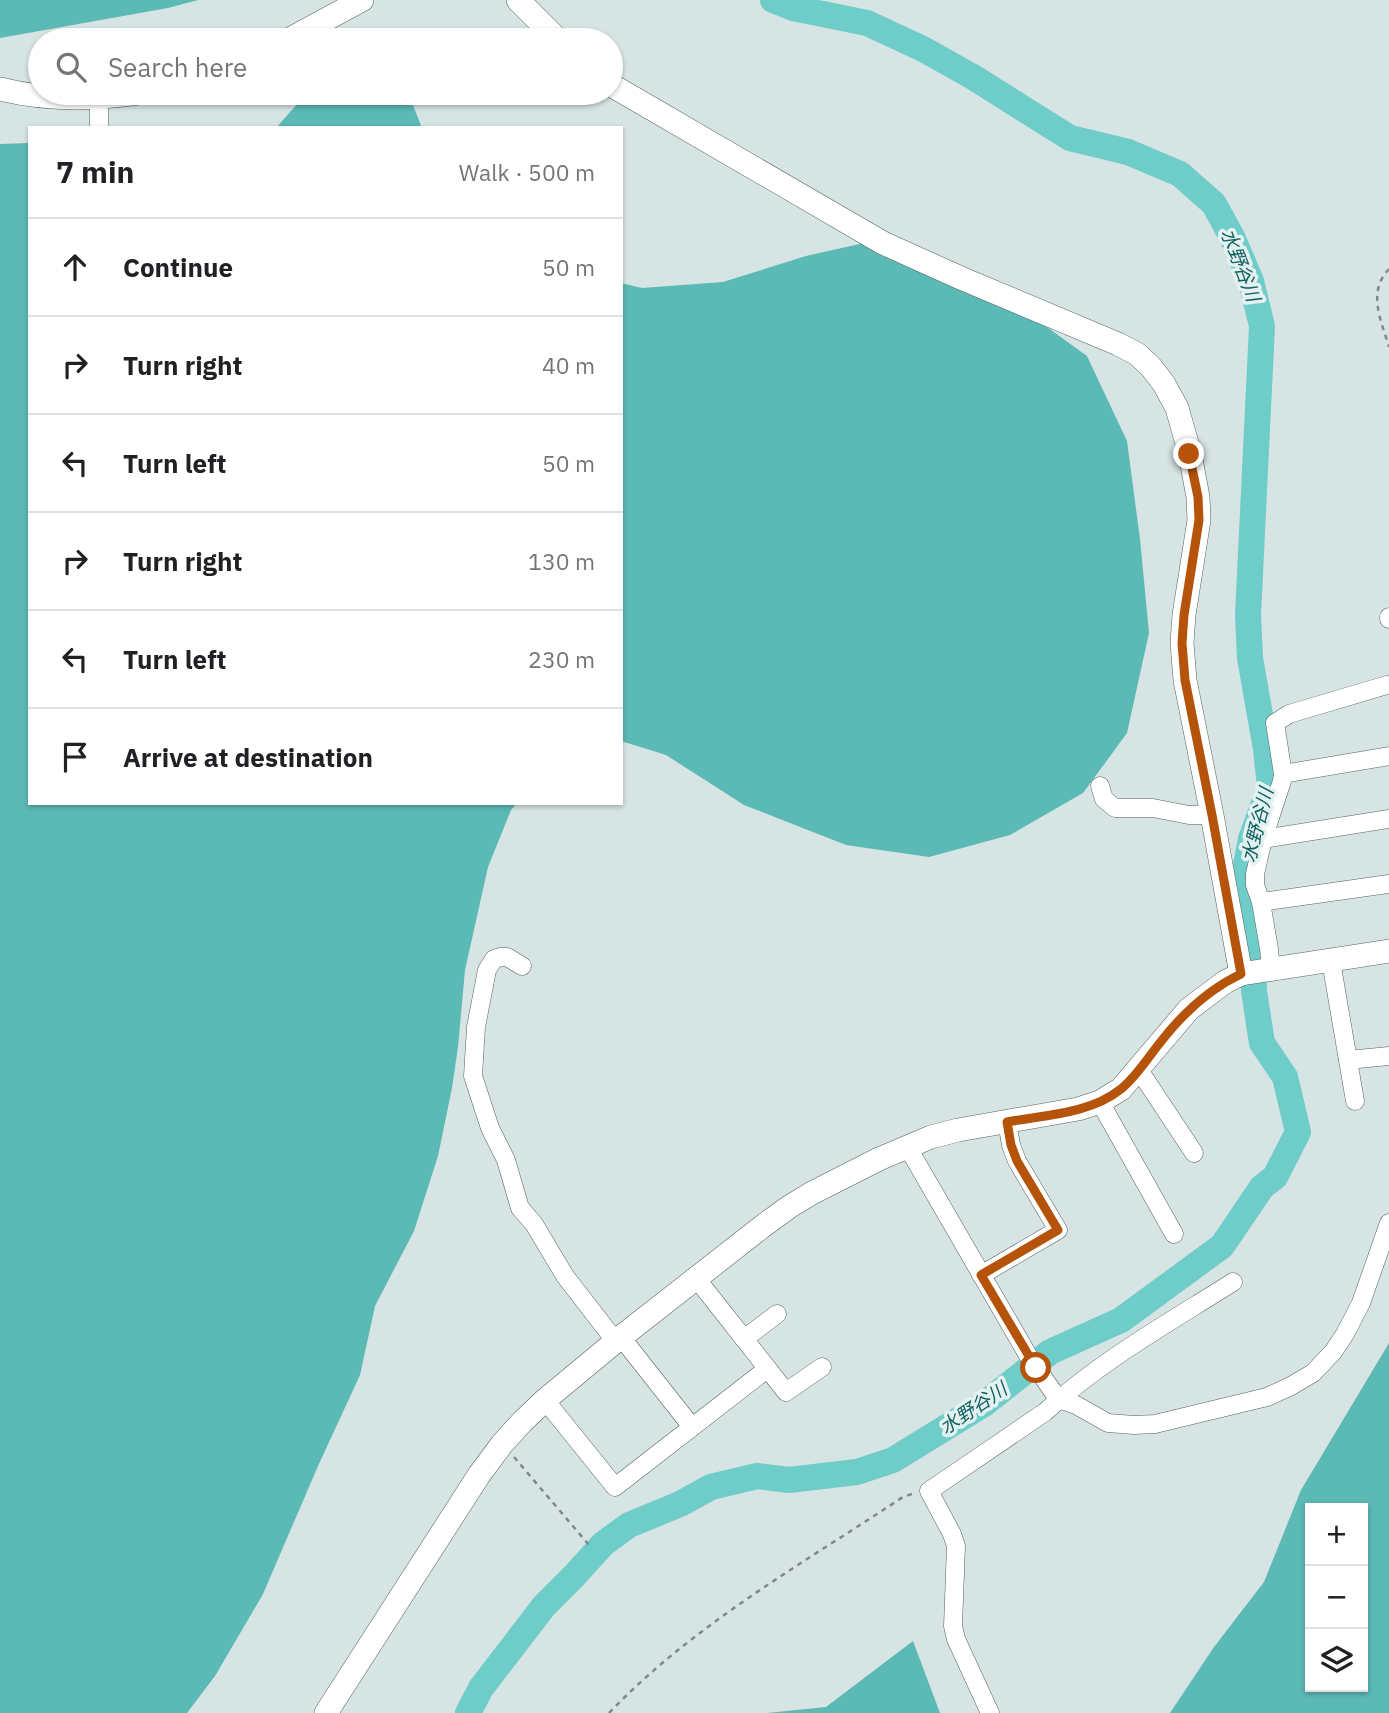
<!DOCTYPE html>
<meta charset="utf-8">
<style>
body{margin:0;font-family:"IBM Plex Sans","Noto Sans JP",sans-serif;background:#f2f2f2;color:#202124}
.controls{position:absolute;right:21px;bottom:21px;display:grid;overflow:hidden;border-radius:0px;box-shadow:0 2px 5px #0004}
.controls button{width:63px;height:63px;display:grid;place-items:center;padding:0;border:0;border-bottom:2px solid #e0e0e0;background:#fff;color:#202124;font:35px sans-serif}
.stop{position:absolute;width:21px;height:21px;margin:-16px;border:5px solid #b45309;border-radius:50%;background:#fff}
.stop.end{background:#b45309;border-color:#fff;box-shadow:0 2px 7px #0008}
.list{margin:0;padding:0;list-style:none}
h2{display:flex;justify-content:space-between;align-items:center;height:91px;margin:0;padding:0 28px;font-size:30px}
h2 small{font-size:23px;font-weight:400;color:#757577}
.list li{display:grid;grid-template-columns:46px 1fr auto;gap:21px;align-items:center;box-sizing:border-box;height:98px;padding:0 28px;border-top:2px solid #e0e0e0}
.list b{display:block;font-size:26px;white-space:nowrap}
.list em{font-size:23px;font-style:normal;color:#757577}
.icon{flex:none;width:38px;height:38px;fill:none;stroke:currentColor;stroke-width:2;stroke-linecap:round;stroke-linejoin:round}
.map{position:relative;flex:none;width:1389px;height:1713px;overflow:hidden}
.search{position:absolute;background:#fff;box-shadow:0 2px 5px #0004;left:28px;top:28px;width:595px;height:77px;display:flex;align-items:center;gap:18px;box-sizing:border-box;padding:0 24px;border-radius:38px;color:#757577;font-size:26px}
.panel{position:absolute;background:#fff;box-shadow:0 2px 5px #0004;left:28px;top:126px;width:595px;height:679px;border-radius:0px}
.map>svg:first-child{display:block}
.forest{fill:#5bb9b6;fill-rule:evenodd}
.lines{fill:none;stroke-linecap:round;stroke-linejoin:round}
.river{stroke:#6eccc9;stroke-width:26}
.minor-casing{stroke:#556161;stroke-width:19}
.tertiary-casing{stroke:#556161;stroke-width:24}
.path{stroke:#808989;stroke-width:2.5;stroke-dasharray:5 5;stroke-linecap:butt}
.minor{stroke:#fff;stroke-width:18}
.tertiary{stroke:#fff;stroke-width:23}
.route{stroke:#b45309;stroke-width:9}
.labels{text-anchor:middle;stroke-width:7;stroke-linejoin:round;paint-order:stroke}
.water-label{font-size:19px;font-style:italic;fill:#10615f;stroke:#e3f1f0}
</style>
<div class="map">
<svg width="1389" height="1713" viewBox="0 0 1389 1713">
<rect width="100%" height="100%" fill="#d6e4e3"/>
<g class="forest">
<polygon points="0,0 198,0 168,8 0,38"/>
<polygon points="315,93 406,93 411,100 422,128 276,128 298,103"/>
<polygon points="30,143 30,803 517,803 511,810 488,867 465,970 458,1047 452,1088 438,1156 414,1231 375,1306 360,1375 318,1466 263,1594 215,1676 187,1713 0,1713 0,144"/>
<polygon points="873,241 1015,304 1087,356 1127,441 1140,539 1149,633 1127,733 1083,793 1010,835 929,857 846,845 744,805 666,755 621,741 621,283 642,288 723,282 806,256"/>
<path d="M1389,1343V1713H1170L1214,1647L1264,1582L1301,1490ZM1310,1508H1363V1687H1310Z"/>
<polygon points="913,1641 940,1713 767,1713 826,1707"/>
</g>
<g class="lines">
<polyline class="river" points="468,1713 481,1688 544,1606 574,1576 603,1544 629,1525 680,1504 711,1487 757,1476 789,1480 857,1472 893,1460 984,1404 1050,1352 1121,1320 1222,1246 1262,1187 1275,1177 1298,1132 1285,1077 1262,1043 1254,991 1253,949 1242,887 1251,839 1270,787 1266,749 1250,658 1248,615 1262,326 1251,281 1233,239 1214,204 1180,174 1128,152 1070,138 973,77 923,49 867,23 793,8 773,0"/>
<g class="minor-casing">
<g id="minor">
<polyline points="99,98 99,128"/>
<polyline points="1389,617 1389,619"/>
<polyline points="1283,774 1389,756"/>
<polyline points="1100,786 1104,799 1115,808 1153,808 1189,815 1212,815"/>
<polyline points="1263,839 1389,819"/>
<polyline points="1261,902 1389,884"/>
<polyline points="1331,961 1355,1101"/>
<polyline points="522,966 507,957 501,957 494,959 487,970 476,1027 473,1076 490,1128 506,1160 520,1208 534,1224 565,1276 616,1342"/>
<polyline points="1271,970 1269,949 1261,902 1255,885 1255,874 1263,839 1282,781 1283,774 1275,723 1289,714 1387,685"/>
<polyline points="1348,1060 1389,1056"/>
<polyline points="1139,1070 1194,1153"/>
<polyline points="1100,1102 1174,1234"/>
<polyline points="907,1146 1029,1357 1058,1399 1076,1405 1108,1423 1134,1425 1155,1424 1267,1397 1291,1386 1313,1373 1333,1352 1345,1334 1361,1303 1389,1223"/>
<polyline points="981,1275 1058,1230 1017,1161 1011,1145 1007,1122"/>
<polyline points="696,1278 786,1392 822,1367"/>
<polyline points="621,1337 692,1427"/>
<polyline points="744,1339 777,1314"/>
<polyline points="545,1400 615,1487 767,1369"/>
<path d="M990,1713L956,1639L953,1626L956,1546L952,1534L929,1491L1045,1412C1100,1361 1170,1322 1233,1282"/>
</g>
</g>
<g class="tertiary-casing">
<g id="tertiary">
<polyline points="518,0 558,40"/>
<polyline points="288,40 362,0"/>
<polyline points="611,85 883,243 963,279 1118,344 1137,354 1151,367 1164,384 1177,408 1190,454 1198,497 1199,520 1184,615 1182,643 1185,680 1212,815 1241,974"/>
<path d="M0,89C47,101 93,100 140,93"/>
<polyline points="326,1713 479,1475 502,1444 522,1422 545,1400 621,1337 763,1226 789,1207 812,1193 879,1159 931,1137 958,1130 1078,1109 1100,1102 1121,1089 1189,1009 1225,982 1241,974 1389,951"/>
</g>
</g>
<g class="path">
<path d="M1389,269C1367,292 1381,320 1389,347"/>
<polyline points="514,1457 589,1545"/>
<path d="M609,1713C693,1625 802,1564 903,1497L912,1494"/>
</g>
<use href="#minor" class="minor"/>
<use href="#tertiary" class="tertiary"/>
</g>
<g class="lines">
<path class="route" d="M1036,1368L981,1275L1058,1230L1017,1161L1011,1145L1007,1122C1044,1115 1090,1114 1121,1089C1136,1077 1147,1059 1159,1044C1182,1014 1207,990 1241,974L1212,815L1185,680L1182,643L1184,615L1199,520L1198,497L1189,454"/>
</g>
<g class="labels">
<g class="water-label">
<text transform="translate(1241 265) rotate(69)" y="7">水野谷川</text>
<text transform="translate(1257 825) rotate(-76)" y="7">水野谷川</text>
<text transform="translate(973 1408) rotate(-34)" y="7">水野谷川</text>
</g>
</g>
</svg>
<div class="controls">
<button>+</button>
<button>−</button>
<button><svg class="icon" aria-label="layers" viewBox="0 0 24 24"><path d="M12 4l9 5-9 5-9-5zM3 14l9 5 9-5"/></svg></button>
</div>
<div class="stop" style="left:1036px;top:1368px"></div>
<div class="stop end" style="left:1189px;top:454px"></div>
<div class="search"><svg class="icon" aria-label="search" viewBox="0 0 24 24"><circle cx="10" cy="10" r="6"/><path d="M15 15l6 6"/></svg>Search here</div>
<section class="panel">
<h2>7 min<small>Walk · 500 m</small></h2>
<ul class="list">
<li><svg class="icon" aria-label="ahead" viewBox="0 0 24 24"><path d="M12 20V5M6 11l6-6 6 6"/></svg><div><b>Continue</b></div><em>50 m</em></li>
<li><svg class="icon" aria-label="right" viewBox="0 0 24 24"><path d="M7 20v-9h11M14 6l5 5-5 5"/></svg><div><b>Turn right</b></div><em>40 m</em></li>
<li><svg class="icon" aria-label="left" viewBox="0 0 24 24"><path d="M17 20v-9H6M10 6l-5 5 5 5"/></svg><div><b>Turn left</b></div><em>50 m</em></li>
<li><svg class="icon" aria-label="right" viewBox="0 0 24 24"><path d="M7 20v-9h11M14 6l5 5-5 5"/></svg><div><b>Turn right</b></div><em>130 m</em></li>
<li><svg class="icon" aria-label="left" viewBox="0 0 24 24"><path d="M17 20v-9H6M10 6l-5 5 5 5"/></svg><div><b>Turn left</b></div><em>230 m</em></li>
<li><svg class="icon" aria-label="arrive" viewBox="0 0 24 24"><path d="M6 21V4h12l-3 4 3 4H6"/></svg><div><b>Arrive at destination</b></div></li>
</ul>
</section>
</div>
